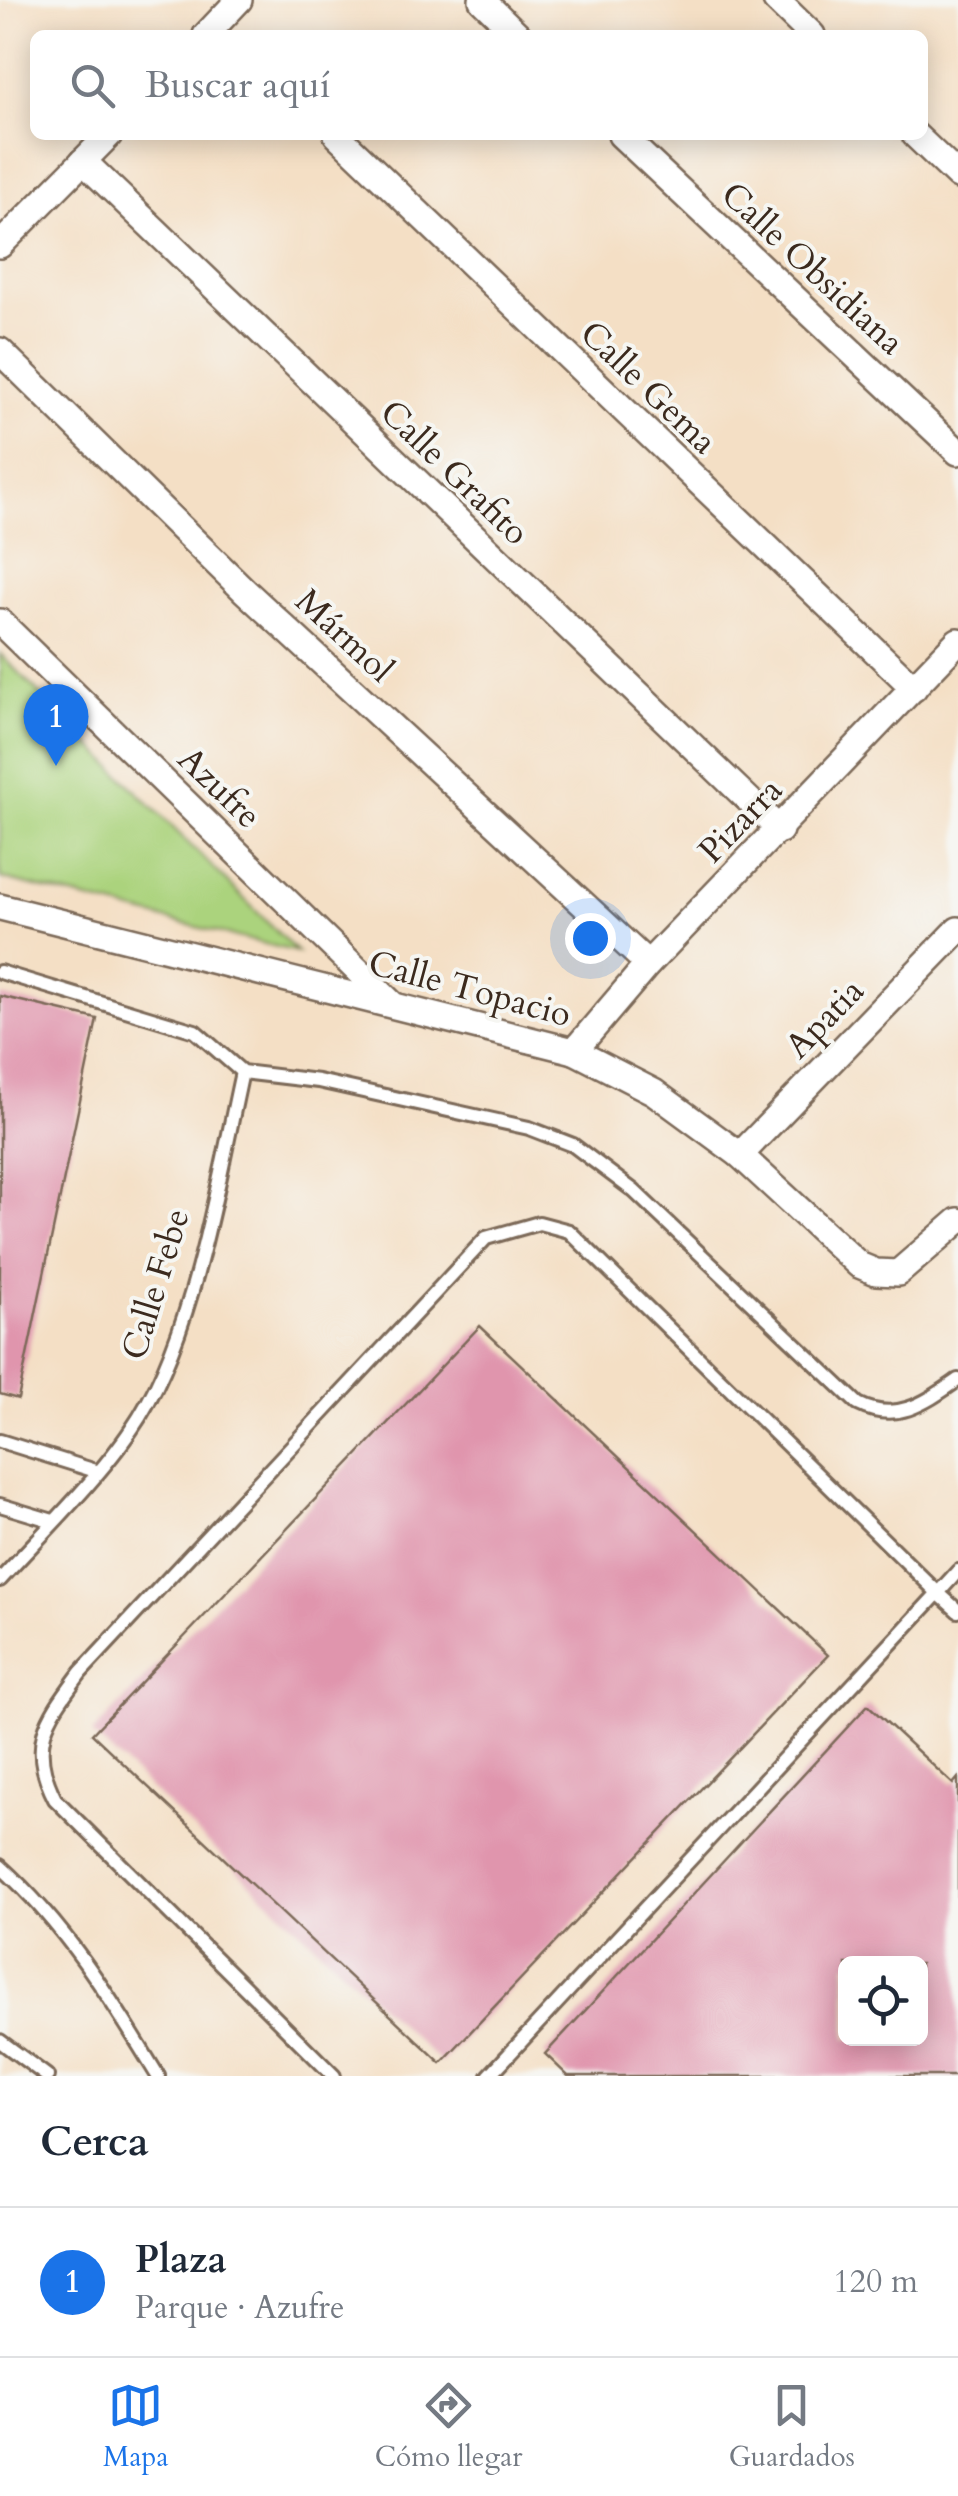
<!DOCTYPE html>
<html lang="es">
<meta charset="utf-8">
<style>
body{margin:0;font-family:Cardo,serif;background:#f2f2f3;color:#1f2937}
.controls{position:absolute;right:30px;bottom:30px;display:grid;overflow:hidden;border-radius:15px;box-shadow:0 5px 25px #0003}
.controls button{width:90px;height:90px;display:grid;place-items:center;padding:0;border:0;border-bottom:2px solid #e0e1e3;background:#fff;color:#1f2937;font:50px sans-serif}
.you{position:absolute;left:590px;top:938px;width:35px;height:35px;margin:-25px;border:8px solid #fff;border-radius:50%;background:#1a73e8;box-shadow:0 0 0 15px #1a73e833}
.badge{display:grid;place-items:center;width:65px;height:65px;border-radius:50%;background:#1a73e8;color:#fff;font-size:32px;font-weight:700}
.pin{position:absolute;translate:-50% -82px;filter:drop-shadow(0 2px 5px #0008)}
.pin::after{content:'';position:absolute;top:52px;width:35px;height:30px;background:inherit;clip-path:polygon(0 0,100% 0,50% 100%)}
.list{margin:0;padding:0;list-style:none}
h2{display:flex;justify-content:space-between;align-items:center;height:130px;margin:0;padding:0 40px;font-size:42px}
h2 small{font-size:32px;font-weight:400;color:#747a83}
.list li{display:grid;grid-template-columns:65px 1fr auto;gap:30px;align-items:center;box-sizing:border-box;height:150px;padding:0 40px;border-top:2px solid #e0e1e3}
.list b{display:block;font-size:38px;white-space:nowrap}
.list p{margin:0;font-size:32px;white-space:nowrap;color:#747a83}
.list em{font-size:32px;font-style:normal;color:#747a83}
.icon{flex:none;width:55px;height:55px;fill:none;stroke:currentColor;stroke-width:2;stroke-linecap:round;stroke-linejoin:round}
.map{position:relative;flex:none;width:958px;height:2076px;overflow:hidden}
.search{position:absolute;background:#fff;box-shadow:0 5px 25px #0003;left:30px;right:30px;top:30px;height:110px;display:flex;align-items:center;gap:25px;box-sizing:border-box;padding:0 35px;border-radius:15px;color:#747a83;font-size:38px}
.sheet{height:280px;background:#fff}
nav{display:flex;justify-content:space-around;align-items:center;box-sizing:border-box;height:140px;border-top:2px solid #e0e1e3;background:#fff;font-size:28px;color:#747a83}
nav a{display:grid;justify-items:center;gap:5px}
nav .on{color:#1a73e8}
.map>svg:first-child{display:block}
.green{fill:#abd37d;stroke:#737e4e;stroke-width:2.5}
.building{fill:#e095ad;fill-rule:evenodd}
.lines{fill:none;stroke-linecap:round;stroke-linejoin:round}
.service-casing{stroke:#7c6958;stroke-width:18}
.minor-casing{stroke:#7c6958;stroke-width:30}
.service{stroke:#fff;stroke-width:12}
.minor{stroke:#fff;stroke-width:25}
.labels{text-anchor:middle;stroke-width:8;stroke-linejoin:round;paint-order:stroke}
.street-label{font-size:35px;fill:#3b2a1e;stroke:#f6f6f2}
</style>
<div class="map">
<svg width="958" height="2076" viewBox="0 0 958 2076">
<rect width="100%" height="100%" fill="#f6f6f2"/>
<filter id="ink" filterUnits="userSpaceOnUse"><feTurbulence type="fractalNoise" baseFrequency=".01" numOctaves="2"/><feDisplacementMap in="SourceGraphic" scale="20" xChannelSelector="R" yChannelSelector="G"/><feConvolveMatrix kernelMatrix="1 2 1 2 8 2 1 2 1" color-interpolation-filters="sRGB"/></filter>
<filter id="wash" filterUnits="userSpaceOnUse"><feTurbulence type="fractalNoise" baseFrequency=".0048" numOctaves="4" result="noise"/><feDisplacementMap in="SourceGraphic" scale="40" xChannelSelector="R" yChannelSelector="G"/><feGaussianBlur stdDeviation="2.25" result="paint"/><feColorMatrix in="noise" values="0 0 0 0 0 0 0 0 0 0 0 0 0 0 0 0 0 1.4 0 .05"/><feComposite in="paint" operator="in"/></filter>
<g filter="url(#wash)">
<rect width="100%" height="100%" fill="#f4dfc5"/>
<polygon class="green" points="0,654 297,952 0,878"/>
<g id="blocks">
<g class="building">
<polygon points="0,996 97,1019 18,1399 0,1394"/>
<polygon points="480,1326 828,1655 441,2063 92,1734"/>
<path d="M868,1705L953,1784L958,1778V2076H568L545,2054ZM846,1964H920V2038H846Z"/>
</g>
</g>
</g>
<g filter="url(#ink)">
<use href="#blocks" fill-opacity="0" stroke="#7c6958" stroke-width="2.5"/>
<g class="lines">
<g class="service-casing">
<g id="service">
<path d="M0,972L195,1031L242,1072L318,1081L529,1128L573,1145L634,1191L858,1404C897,1424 926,1402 958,1380"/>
<polyline points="0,1441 96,1471"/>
<polyline points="0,1505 53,1521"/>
<path d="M0,1580C41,1535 98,1479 131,1430C194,1340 218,1180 242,1072"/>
<path d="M0,1866C67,1926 112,2001 158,2076"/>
<polyline points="0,2041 47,2076"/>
<path d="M334,2076L55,1799C26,1743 48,1717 81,1672L486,1238L539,1223L569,1231L938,1593L958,1571"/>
<polyline points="489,2076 938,1593 958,1611"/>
</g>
</g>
<g class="minor-casing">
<g id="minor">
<polyline points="482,0 518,35"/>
<polyline points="776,0 812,35"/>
<polyline points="206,35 239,0"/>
<polyline points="337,135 914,688"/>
<polyline points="621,135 958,452"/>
<polyline points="915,135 958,176"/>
<polyline points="83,161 780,830"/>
<polyline points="0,245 109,135"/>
<polyline points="0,351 245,591 648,964"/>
<polyline points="0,622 391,1003"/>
<polyline points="0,907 574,1051 654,1092 740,1155 859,1265 876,1272 898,1273 958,1221"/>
<polyline points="574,1051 648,964 958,641"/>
<polyline points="740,1155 958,930"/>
</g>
</g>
<use href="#service" class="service"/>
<use href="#minor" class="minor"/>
</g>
</g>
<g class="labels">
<g class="street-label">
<text transform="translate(813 268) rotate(43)" y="12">Calle Obsidiana</text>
<text transform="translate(649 387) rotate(44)" y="12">Calle Gema</text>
<text transform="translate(455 472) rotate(44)" y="12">Calle Grafito</text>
<text transform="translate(345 635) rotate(43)" y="12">Mármol</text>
<text transform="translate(220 787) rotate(44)" y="12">Azufre</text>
<text transform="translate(740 820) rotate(-46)" y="12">Pizarra</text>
<text transform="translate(470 988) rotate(15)" y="12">Calle Topacio</text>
<text transform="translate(824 1018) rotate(-46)" y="12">Apatia</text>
<text transform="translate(155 1284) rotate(-73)" y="12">Calle Febe</text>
</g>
</g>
</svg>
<div class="controls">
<button><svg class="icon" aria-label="locate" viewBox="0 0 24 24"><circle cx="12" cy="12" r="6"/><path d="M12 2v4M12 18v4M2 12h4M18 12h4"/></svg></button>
</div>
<div class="you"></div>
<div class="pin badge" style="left:56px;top:766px">1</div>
<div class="search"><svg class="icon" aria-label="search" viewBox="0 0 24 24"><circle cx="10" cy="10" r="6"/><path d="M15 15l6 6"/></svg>Buscar aquí</div>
</div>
<section class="sheet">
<h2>Cerca<small></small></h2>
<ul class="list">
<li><span class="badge">1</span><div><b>Plaza</b><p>Parque · Azufre</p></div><em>120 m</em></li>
</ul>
</section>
<nav>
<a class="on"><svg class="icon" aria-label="map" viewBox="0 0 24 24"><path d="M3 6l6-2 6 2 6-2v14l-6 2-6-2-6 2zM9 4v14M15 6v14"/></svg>Mapa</a>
<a><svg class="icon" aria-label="directions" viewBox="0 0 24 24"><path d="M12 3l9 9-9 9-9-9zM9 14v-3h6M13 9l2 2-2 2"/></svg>Cómo llegar</a>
<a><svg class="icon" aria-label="saved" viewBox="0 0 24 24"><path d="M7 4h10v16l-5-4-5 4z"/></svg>Guardados</a>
</nav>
